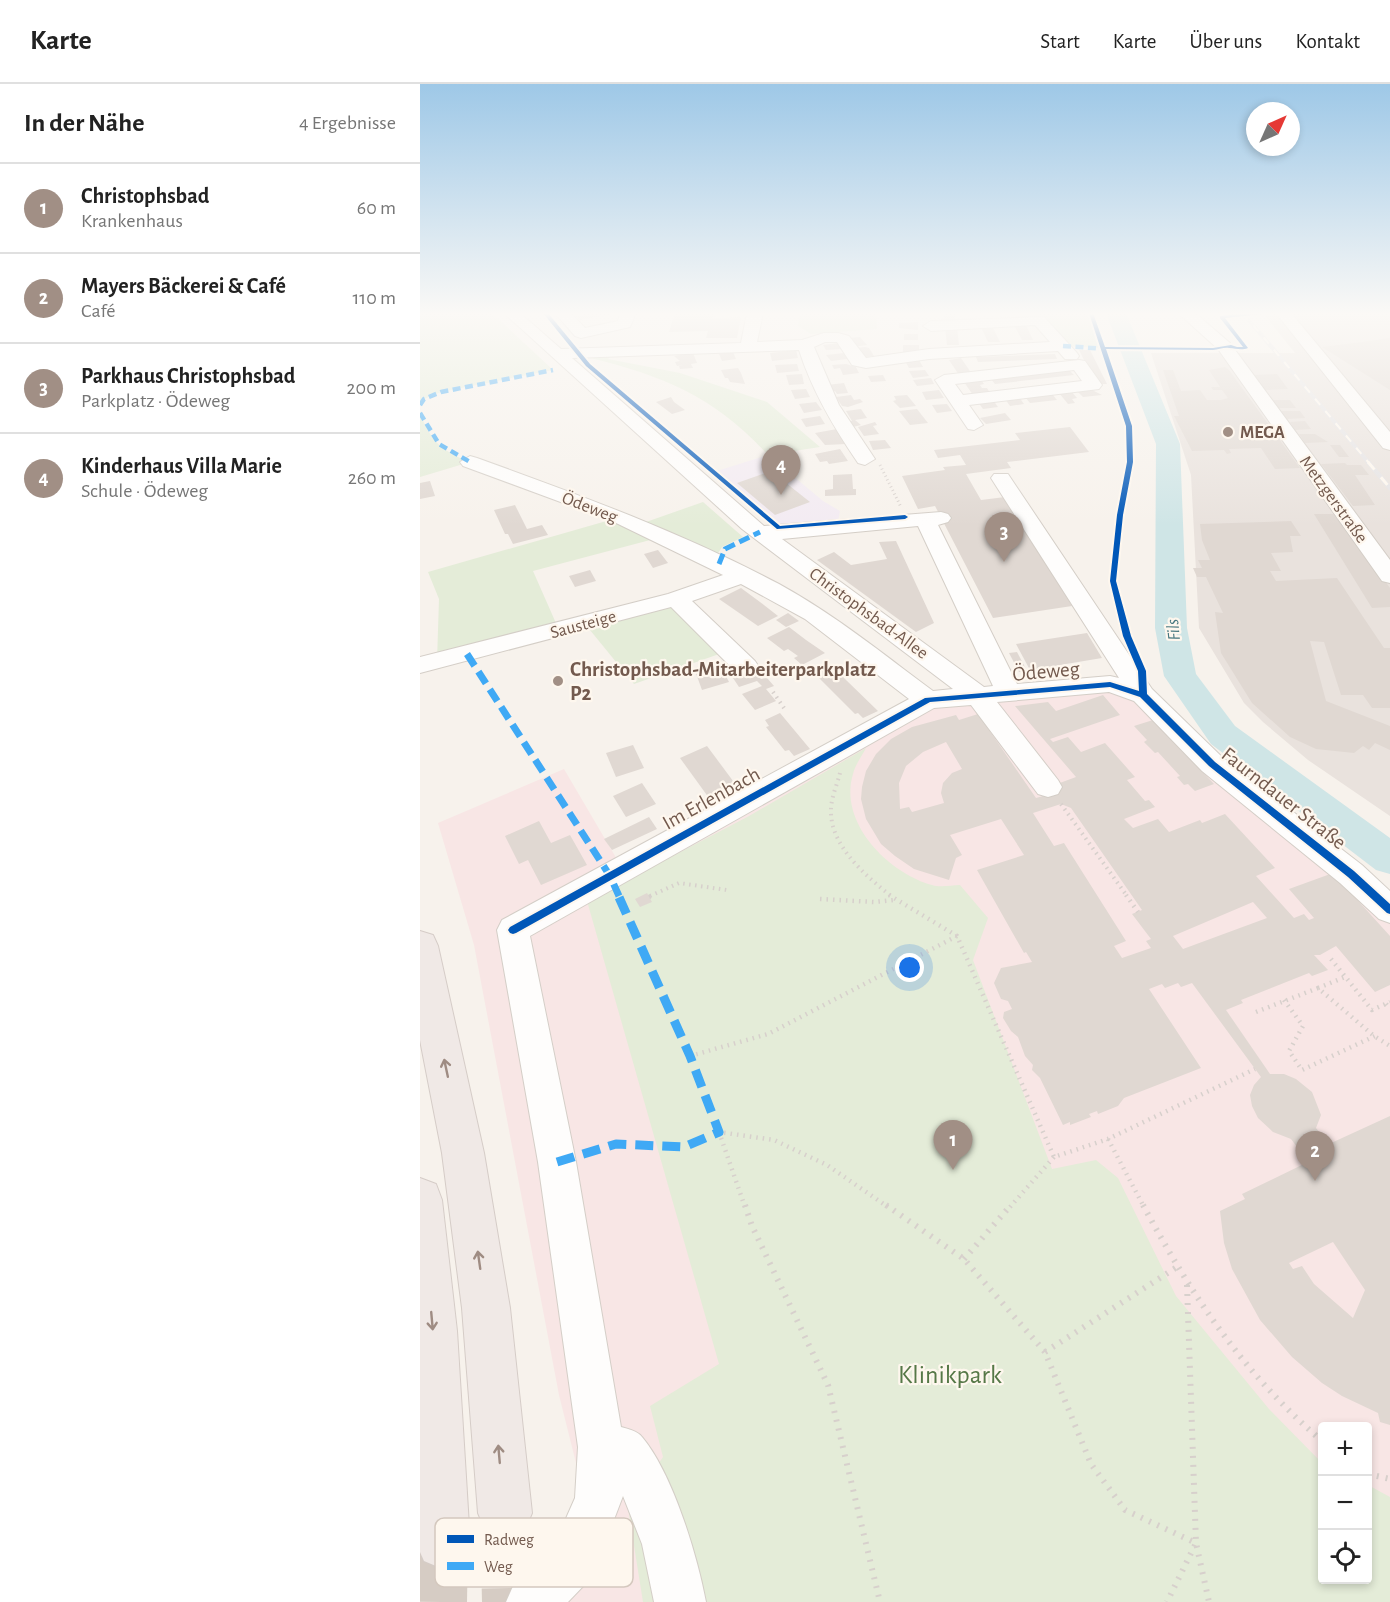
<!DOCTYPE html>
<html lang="de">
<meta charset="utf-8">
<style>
body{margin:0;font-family:"Alegreya Sans",sans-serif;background:#f2f2f2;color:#222}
.controls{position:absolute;right:18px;bottom:18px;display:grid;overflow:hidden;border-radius:6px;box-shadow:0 3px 9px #0003}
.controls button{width:54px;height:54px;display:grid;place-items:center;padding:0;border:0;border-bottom:2px solid #e0e0e0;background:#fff;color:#222;font:30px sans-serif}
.compass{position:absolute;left:826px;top:18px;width:54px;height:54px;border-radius:50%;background:#fff;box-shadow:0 3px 9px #0003;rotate:45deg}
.you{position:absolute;left:490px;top:884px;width:21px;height:21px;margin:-15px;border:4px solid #fff;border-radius:50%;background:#1a73e8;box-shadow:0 0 0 9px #1a73e833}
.badge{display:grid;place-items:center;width:39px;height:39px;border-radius:50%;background:#a18f85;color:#fff;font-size:20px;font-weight:700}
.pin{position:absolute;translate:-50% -50px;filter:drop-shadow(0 2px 3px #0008)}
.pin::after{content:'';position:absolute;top:32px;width:21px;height:18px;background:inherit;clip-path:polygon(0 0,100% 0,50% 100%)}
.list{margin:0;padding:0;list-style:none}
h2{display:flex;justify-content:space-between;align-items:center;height:78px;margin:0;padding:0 24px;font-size:26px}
h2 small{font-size:20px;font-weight:400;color:#767676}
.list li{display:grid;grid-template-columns:39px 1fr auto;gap:18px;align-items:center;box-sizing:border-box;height:90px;padding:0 24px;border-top:2px solid #e0e0e0}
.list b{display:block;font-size:22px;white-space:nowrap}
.list p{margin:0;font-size:20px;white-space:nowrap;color:#767676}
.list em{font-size:20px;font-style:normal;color:#767676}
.icon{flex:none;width:33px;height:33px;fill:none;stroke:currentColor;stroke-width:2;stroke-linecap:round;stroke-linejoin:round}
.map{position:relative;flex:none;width:970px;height:1518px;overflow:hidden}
header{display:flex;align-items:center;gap:36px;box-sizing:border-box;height:84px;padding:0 30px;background:#fff;border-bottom:2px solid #e0e0e0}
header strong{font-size:28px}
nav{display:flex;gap:33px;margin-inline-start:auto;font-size:21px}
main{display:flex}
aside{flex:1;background:#fff}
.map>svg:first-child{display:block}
.industrial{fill:#e9e2dd}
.education{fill:#f3ebf2}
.medical{fill:#f8e6e5;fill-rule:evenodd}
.green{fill:#e4ecd8}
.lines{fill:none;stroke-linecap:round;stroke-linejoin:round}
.river{fill:#cfe5e6;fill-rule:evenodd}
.building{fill:#e0d8d2;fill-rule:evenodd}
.highway-tunnel{stroke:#d6ccc4;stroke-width:50;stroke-dasharray:50 25;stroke-linecap:butt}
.minor-casing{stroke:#d4cec7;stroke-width:2}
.highway-casing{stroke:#d5ccc7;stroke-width:2}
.path-far4{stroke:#d7d0cc;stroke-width:2;stroke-dasharray:1 2;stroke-linecap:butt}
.path-far3{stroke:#d7d0cc;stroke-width:3;stroke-dasharray:1 3;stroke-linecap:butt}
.path-far2{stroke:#d7d0cc;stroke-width:4;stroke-dasharray:1.5 4.5;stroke-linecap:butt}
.path-far1{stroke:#d7d0cc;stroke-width:4.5;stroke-dasharray:1.5 5;stroke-linecap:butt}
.path{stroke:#d7d0cc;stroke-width:6;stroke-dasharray:2 7;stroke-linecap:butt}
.minor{fill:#fefdfc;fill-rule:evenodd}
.highway{fill:#f0e9e6;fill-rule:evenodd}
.rail-far1-casing{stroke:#e5e3e4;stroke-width:4}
.rail-casing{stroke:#e5e3e4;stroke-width:4.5}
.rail-far1{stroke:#fef7ee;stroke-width:2;stroke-dasharray:8;stroke-linecap:butt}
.rail{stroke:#fef7ee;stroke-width:3;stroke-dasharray:10;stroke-linecap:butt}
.quiet-far3{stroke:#3fa9f5;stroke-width:4.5;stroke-dasharray:8 4.5;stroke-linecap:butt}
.quiet-far2{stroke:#3fa9f5;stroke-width:5;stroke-dasharray:11 5;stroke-linecap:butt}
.quiet-far1{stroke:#3fa9f5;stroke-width:7;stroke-dasharray:14 7;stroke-linecap:butt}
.quiet{stroke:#3fa9f5;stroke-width:9;stroke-dasharray:18 9;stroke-linecap:butt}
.cycleway-casing{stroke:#fef7ee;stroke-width:4}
.cycleway{fill:#0057b8;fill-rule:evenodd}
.oneway{stroke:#9f8c83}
.poi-dot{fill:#a18f85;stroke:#fef7ee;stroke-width:2}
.labels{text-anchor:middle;stroke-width:4.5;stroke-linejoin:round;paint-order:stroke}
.far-poi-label{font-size:18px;font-weight:bold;fill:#735a4e;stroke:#fef7ee;text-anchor:start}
.far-street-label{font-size:18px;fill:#735a4e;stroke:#fef7ee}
.far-water-label{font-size:18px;font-style:italic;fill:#46767e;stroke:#fef7ee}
.poi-label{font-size:21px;font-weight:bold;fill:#735a4e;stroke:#fef7ee;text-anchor:start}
.street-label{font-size:21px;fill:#735a4e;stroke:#fef7ee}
.near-park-label{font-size:26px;fill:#567847;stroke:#fef7ee}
.key{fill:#fef7ee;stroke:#d4c8be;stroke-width:1.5}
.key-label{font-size:16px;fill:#735a4e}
</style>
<header>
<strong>Karte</strong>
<nav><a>Start</a><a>Karte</a><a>Über uns</a><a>Kontakt</a></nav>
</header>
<main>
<aside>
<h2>In der Nähe<small>4 Ergebnisse</small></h2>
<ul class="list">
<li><span class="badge">1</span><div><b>Christophsbad</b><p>Krankenhaus</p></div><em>60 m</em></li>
<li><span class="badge">2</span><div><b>Mayers Bäckerei &amp; Café</b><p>Café</p></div><em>110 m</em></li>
<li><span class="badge">3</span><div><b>Parkhaus Christophsbad</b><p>Parkplatz · Ödeweg</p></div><em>200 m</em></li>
<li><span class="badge">4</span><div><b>Kinderhaus Villa Marie</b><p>Schule · Ödeweg</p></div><em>260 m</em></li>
</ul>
</aside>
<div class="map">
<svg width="970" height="1518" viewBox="0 0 970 1518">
<rect width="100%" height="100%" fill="#f7f2ec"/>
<polygon class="industrial" points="843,229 970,229 970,732 888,676 843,638 824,619 779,544 771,391 731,269 875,269"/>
<polygon class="education" points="348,371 403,417 420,427 418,437 362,442 297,387"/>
<path class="medical" d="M720,593L736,616L970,822V1518H148L180,1475L139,1311L54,861L18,739L144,685L205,789L513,618ZM902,1342H948V1496H902Z"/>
<g class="green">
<polygon points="0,229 72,229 133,286 21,308 4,315 0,321"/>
<polygon points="380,229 456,229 457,245 391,250 378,242"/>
<polygon points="617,229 671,229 683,264 643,262 619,236"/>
<path d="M193,269L188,275L260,289L347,318L400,363L348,371C295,313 246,293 171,274L172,270Z"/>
<path d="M0,329C11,358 22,367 50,378L0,393Z"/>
<polygon points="283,418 323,453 302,463 295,474 226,438"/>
<polygon points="190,436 234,455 113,487 139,546 17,577 19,515 8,488"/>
<polygon points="253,521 302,569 214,600 170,546"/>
<path d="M446,664C442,672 435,681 433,690C418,739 469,789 512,801C521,804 531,801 540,801L568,834L553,876L632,1085L676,1076L698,1094L756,1212L849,1325L902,1379V1496H948V1401L970,1413V1518H223L208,1424L243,1373L230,1322L299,1280L167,817L329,732Z"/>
</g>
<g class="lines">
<polygon class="river" points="686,229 706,229 760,360 767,544 776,590 815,642 970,754 970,790 956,786 791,660 744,592 735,544 736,360"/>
</g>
<g class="building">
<polygon points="168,229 191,229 191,230 160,236 156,232"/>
<polygon points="255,229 294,229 293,234 321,233 317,254 286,254 288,247 249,248"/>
<polygon points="524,229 535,229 536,240 525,240"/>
<polygon points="498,238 498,246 479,244 479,239"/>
<polygon points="593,239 605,239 613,256 602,256"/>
<polygon points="571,240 580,258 568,258 560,241"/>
<polygon points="525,243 537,243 539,261 527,261"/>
<rect x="484" y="250" width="14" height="6"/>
<polygon points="440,253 447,261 432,263 429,254"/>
<polygon points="970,254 970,306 902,263 942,258"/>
<polygon points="419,259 422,265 406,266 403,261"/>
<rect x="483" y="261" width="16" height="8"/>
<polygon points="445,263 449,264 454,272 439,274 434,264"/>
<polygon points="376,266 378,274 352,277 350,269"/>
<polygon points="659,266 670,266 687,300 676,300"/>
<polygon points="313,268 316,275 302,277 299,270"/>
<polygon points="273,269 277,279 271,280 273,284 260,285 259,282 263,281 257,282 255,278 260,277 254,272"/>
<polygon points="424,269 427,275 411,277 406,271"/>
<polygon points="635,270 637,275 558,278 556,273"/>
<polygon points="541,274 552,290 539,291 529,276"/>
<polygon points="499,276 503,283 489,284 485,277"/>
<polygon points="377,280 379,287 357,289 355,281"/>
<polygon points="426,280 436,283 439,289 423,291 420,284 414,285 412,281"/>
<polygon points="805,283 809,286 880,384 855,385 841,364 809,365 811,369 807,370 804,366 772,367 754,332 759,332 743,286 753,286 761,307 780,306 787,316 801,316 808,314 802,306 793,306 791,303 800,303 789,286"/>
<polygon points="318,284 321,289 325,300 310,298 308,294 305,294 301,286"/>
<polygon points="648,285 654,291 575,300 570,294"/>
<polygon points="505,286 509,292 493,294 489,287"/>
<polygon points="382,290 384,300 369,301 366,291"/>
<polygon points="857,290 868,305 844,306 833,291"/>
<polygon points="463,291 466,297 451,298 448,292"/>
<polygon points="511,294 514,300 497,302 493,296"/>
<polygon points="561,296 564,300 560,301 562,304 567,304 570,309 553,311 544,298"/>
<polygon points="424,299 428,309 417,310 415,307 411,308 407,301"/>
<polygon points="386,305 390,313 375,315 371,306"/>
<polygon points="670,305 682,311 663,313 657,307"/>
<polygon points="519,306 524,314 506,316 502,308"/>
<polygon points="651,307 657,314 652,315 655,319 648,320 639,309"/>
<polygon points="632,310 637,316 610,319 605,313"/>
<polygon points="431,311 434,316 440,315 443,318 428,323 422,322 416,313"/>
<polygon points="487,311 496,322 480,324 473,317 476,316 474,312"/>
<polygon points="251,313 254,318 265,326 252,330 236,318"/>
<polygon points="599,313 604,320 590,322 585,315"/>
<polygon points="573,316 578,323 563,325 558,318"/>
<polygon points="852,316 870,316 876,324 858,324"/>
<polygon points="396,318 402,326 384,329 379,320"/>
<polygon points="527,320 532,327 517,329 512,321"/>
<polygon points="441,325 447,334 435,336 441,341 433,343 429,337 432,337 426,327"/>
<polygon points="497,325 508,339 490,341 479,327"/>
<polygon points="861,327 880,327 885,334 867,335"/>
<polygon points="585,329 591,336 566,340 560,334"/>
<polygon points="400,332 405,340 386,343 381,335"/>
<polygon points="885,337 891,345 875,346 870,338"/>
<polygon points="455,338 457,341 453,342 459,350 444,352 438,343"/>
<polygon points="650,343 669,368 587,378 591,384 546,390 561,416 585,413 652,522 573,534 515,422 498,425 482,392 525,386 523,383 546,381 540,371 518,374 514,366 600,356 595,349"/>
<polygon points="417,345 426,360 405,361 395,349"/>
<polygon points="879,350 895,350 908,358 885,359"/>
<polygon points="465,356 471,364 453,366 449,357"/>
<polygon points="910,361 920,361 929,373 919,373"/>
<polygon points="420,365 428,377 409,380 407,377 400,378 395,370"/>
<polygon points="925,379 927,381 941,381 949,391 935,391 955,421 933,422 901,380"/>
<polygon points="351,387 390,418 355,431 317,399"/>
<polygon points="432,390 433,405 436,405 436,411 405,412 405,406 413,405 413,391"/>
<polygon points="10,397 15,412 0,415 0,399"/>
<polygon points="95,421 107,445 122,441 128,451 93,460 88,450 85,450 74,426"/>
<polygon points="894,430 917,430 970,504 970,523 952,524"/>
<polygon points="871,437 881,452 870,452 873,468 851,469 861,487 850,487 856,497 917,494 964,564 970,564 970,624 952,624 943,611 921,611 904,558 890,557 906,617 970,642 970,666 955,659 949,666 943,662 934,669 896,665 870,653 832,619 801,569 795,528 803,529 786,493 777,493 773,484 782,484 778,476 790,476 782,456 780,440"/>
<polygon points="476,457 514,539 496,548 397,476 414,468 431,481 467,475 459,458"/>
<polygon points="238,466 248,479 233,484 224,470"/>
<polygon points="170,486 176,497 155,503 149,492"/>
<polygon points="321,504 340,518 358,532 338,542 299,515"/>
<polygon points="368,529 379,537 366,543 356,536"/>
<polygon points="369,543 386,556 405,569 382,581 374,574 378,572 368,565 364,567 347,554"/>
<polygon points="667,549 682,574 610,586 596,560"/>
<polygon points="597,568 607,587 599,588 589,569"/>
<polygon points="298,577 309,598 282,606 274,584"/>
<polygon points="410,580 426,596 458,627 443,634 438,629 435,630 398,593 401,591 396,586"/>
<polygon points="335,587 341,595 347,594 354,602 346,605 356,617 335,626 322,610 342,602 337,597 319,603 313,594"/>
<path d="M683,611L700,631L630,655L633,658L648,653L661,668L685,659L715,693L707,696L725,717L729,716L735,723L704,735L713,744L738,735L749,748L780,736L782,739L805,730L855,784L836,792L874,834L884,830L889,836L894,834L869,805L913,789L970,852V901L955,908L916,862L900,871H894L908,886L892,892L889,889L821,916L823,919L806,926L850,990H864L876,995L892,1008L901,1031L896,1044L909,1060L970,1032V1341L960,1338L958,1329L922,1312L902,1299L872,1273L840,1236L812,1185L804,1159L800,1127L825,1115L822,1110L888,1078L871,1055L853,1048L838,1034L832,1022L830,1011L834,1001L841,993L772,899L761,903L758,899L745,904L742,900L729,905L781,984L704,1014L698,1022L678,1030L677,1027L669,1030L671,1033L650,1041V1038L643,1041L620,994L612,986L613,981L605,972L598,953L591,947L583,934L584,928L592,925L588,917L581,915L574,899L581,884L612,878L606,868L604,869L557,786L604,771L581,735L530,751L542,771L536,774L529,796L494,785L475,772L461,760L446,735L441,715L442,703L446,687L456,670L471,655L492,643L536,631L539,636L558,630L616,714L623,712L637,700L656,693L595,622L628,618L636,627ZM526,658L542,685L532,689L523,699L521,709L524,719L492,728L489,723L480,725L479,699L486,682L503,668ZM641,720L651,724L722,826L712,830L731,855L726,857L731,864L702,874L694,862L706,857L644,759L634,762L613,729ZM833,818L847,834L763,865L753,852ZM913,1158L945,1206L933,1234L894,1200L882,1182L873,1185L869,1179Z"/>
<polygon points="360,629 390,665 374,672 369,666 365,667 346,643 349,642 345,636"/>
<polygon points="733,636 794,700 775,707 768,700 764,701 757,693 760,692 738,668 735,669 724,658 727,656 714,642"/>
<polygon points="213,661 224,684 196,693 186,669"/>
<polygon points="287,662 316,701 289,714 260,674"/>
<polygon points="222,699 236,720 206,733 193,712"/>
<polygon points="229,733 237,745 192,766 184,755"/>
<polygon points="119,737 131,759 150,751 167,781 121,801 108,776 99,780 85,752"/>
<polygon points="227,809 232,818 220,823 215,815"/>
</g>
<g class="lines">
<g class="highway-tunnel">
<polyline points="85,1429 87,1518"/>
<polyline points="22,1518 23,1458"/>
</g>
<g class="minor-casing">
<g id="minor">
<path d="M84,229H100L141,265L321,259L327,229H343L337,258L382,256L404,249H418L429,252L446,274L509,265L630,258L615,241L511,247L503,242L511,237L624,233L657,269L659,272L657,275H645L638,267L509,275L446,284L432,281L417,258H405L394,263L419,321L455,375L445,381L438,379C414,344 392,307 379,266L152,274L344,442L521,428L528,430L531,434L528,438L518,441L597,600L690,592L699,594L571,394L574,390H588L732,605L802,673L942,781L970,807V839L959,835L920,799L782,687L714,617L689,608L577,618L638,696L642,703L638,710L628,713L618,710L551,621L514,624L110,852L156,1078L201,1343C208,1345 218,1347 222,1353C253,1390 277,1471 286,1518H234L222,1460L203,1412L172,1493L148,1518H86L94,1500L136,1457L155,1414L158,1363L118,1078L77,846L82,836L489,615L385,535L321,500L272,517L335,577L339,583L335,589L326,591L317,589L251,523L0,589V573L248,510L303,491L192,437L43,382L40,378L50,372L57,374C160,411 263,449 359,500C414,530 463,570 513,607L533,605L322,445ZM498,442L573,602L564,603L362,455Z"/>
<polygon points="135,229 151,229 165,244 198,237 200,229 216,229 210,243 161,254 155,252"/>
<polygon points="758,229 775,229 810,259 970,476 970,499 962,497 798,265"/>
<polygon points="856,229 871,229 970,348 970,366 963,364"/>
<path d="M659,276L665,277L682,301L679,305L549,321L563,341L554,346L548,345L515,296L524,291ZM654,286L662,297L543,311L535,300Z"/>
</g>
</g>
<g class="highway-casing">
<g id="highway">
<polygon points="0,847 13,851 18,862 64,1069 90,1224 112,1429 104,1448 85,1456 66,1448 58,1429 42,1224 22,1069 0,956"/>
<polygon points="0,1094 16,1100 22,1116 37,1247 50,1458 42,1477 23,1485 4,1477 0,1468"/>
</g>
</g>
<polyline class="path-far4" points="795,229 802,233"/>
<polyline class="path-far3" points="460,381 481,423"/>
<g class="path-far2">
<polyline points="353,608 364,624"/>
<path d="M420,689C417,701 411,714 411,726C410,762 446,792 471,812"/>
<polyline points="641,720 707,812"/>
<polyline points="230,812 259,799 307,806"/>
</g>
<g class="path-far1">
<polyline points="469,811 537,852 634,1073 688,1055 835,985"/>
<polyline points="706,811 718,828"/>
<polyline points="229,813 233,811"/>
<polyline points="400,815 454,818 474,816"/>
<polyline points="911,875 952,926 970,918"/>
<polyline points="898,904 925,893"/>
<polyline points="864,916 883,942 869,967 882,986 955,952"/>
<polyline points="966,920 970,925"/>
<polyline points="836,928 898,904 954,952 970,962"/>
<polyline points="270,972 348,950 537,852"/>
<polyline points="688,1055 724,1123"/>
<polyline points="325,1123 299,1048 354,1056 407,1081 468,1123"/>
<polyline points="590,1123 634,1073"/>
</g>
<g class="path">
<polyline points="325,1121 332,1142 408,1301 460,1518"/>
<polyline points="466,1121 544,1175 625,1268 671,1380 705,1426 776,1459 747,1518"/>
<path d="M723,1121C772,1212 823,1289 902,1357"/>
<polyline points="544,1175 591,1121"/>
<polyline points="767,1201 776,1459 789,1518"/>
<polyline points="625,1268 757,1183"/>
<polyline points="948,1390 970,1395"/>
</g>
<use href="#minor" class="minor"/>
<use href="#highway" class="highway"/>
<g class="rail-far1-casing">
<polyline id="rail-far1" points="823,229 949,379"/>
</g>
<g class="rail-casing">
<polyline id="rail" points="948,378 970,404"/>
</g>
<use href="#rail-far1" class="rail-far1"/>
<use href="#rail" class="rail"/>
<g class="quiet-far3">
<polyline points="643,262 688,265"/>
<polyline points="0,321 4,315 21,308 133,286"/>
<polyline points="0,329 19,360 50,378"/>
</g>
<polyline class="quiet-far2" points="299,480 305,465 340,448"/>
<polyline class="quiet-far1" points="47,570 190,792 199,812"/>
<polyline class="quiet" points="137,1078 196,1060 264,1063 299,1048 270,972 198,811"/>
<g class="cycleway-casing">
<g id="cycleway">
<polygon points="123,229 128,229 170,280 360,442 485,431 488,433 485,435 357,445 166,282"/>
<path d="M669,229H673L685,263L793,264L811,261L817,263H823L800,234V232L832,229H853L805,234L828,264C820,267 816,264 809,264C804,263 798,266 793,266L686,265L712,342L713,378L703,431L696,497L711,552L726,587L727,610L795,678L934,787L970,820V830L967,829L928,793L789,682L720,613L690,603L510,618L96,849L93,850L90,849L88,846L90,843L505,614L690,598L719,607L718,587L703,552L690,497L697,431L707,378L706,342Z"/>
</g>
</g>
<use href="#cycleway" class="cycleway"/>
</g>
<defs><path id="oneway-shaft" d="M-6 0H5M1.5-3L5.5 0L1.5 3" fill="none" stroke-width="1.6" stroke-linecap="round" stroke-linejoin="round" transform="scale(1.5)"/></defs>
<g class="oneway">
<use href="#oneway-shaft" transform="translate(26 984) rotate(-102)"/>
<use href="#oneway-shaft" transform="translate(59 1176) rotate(-98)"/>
<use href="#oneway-shaft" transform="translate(12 1237) rotate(85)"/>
<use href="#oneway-shaft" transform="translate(79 1370) rotate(-95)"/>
</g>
<linearGradient id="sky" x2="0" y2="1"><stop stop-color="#9ec8e7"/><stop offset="0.52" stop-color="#fbf9f6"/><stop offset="1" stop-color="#fbf9f6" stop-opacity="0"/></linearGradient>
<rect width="970" height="442" fill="url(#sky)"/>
<g class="poi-dot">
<circle cx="808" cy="348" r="6"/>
<circle cx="138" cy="597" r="6"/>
</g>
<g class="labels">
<g class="far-poi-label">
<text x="820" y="354">MEGA</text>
</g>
<g class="far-street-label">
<text transform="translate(914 415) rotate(54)" y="6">Metzgerstraße</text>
<text transform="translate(170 423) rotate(21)" y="6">Ödeweg</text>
<text transform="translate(449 529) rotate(36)" y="6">Christophsbad-Allee</text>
<text transform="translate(163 540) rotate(-15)" y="6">Sausteige</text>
</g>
<g class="far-water-label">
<text transform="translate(753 546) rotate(-96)" y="6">Fils</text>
</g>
<g class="poi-label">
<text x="150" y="592">Christophsbad-Mitarbeiterparkplatz<tspan x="150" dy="24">P2</tspan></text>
</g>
<g class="street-label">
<text transform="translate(626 587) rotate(-5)" y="7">Ödeweg</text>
<text transform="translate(291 714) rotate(-29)" y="7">Im Erlenbach</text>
<text transform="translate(864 714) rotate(38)" y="7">Faurndauer Straße</text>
</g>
<g class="near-park-label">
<text x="530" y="1299">Klinikpark</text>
</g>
</g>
<rect x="15" y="1434" width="198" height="69" rx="9" class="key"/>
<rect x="27" y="1451" width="27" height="8" fill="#0057b8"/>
<rect x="27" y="1478" width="27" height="8" fill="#3fa9f5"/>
<g class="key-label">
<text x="64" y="1461">Radweg</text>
<text x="64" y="1488">Weg</text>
</g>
</svg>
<div class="controls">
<button>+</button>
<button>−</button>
<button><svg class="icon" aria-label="locate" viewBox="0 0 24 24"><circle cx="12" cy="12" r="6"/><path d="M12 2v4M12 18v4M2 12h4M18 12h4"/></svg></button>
</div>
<svg class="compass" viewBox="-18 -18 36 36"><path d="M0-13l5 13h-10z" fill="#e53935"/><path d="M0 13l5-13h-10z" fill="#767676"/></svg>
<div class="you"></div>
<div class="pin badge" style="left:533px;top:1086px">1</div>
<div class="pin badge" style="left:895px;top:1097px">2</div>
<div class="pin badge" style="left:584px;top:478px">3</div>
<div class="pin badge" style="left:361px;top:411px">4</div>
</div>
</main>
